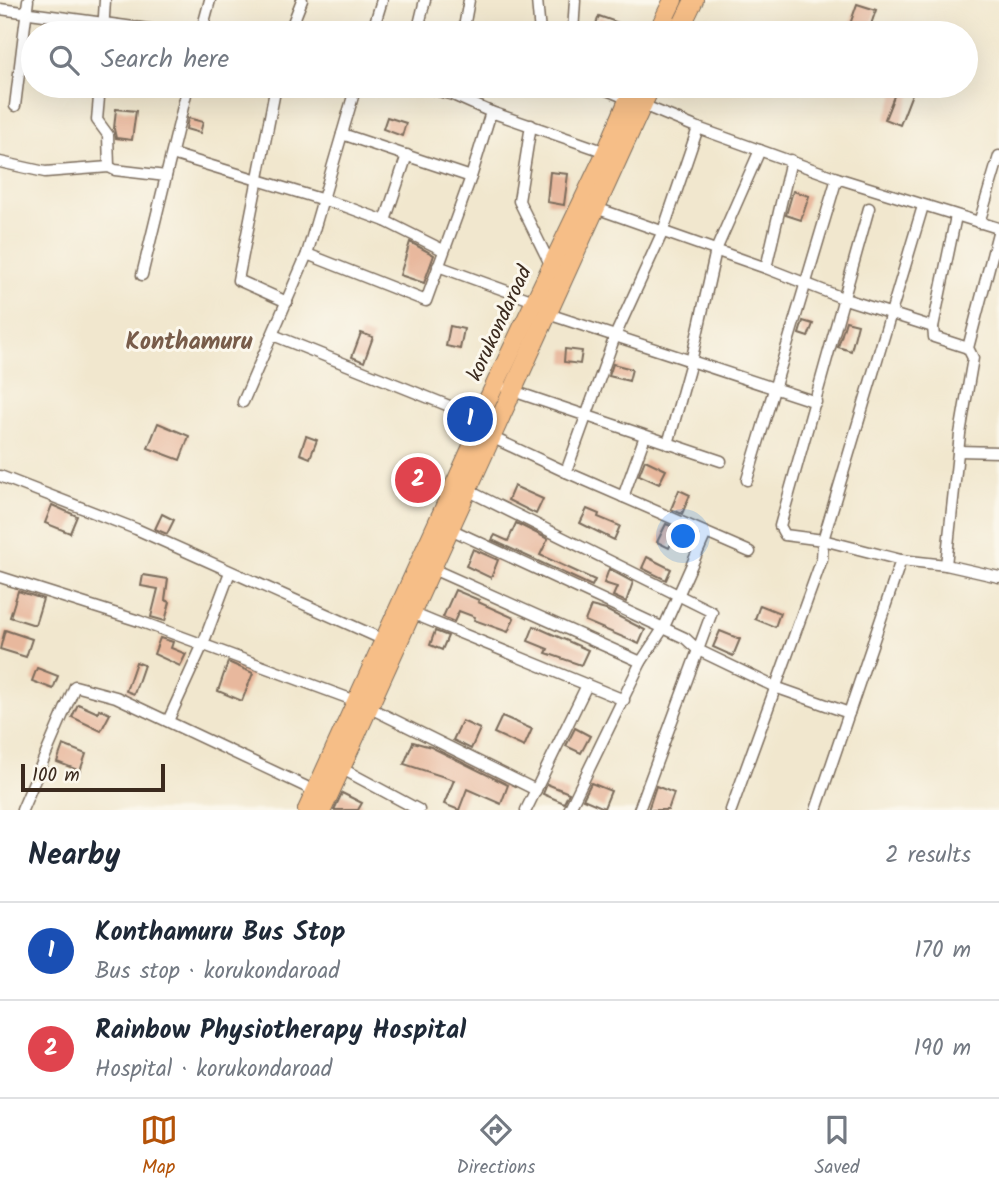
<!DOCTYPE html>
<meta charset="utf-8">
<style>
body{margin:0;font-family:Kalam,sans-serif;background:#f2f2f3;color:#1f2937}
.scale{position:absolute;left:21px;bottom:18px;width:144px;box-sizing:border-box;padding-left:7px;border:4px solid #3b2a1e;border-top:0;font-size:19px;line-height:24px;white-space:nowrap;color:#3b2a1e;-webkit-text-stroke:5px #fbf7ec;paint-order:stroke}
.you{position:absolute;left:684px;top:537px;width:24px;height:24px;margin:-18px;border:5px solid #fff;border-radius:50%;background:#1a73e8;box-shadow:0 0 0 10px #1a73e833}
.badge{display:grid;place-items:center;width:46px;height:46px;border-radius:50%;background:#b45309;color:#fff;font-size:23px;font-weight:700}
.pin{position:absolute;translate:-50% -50%;border:4px solid #fff;box-shadow:0 2px 7px #0006}
.list{margin:0;padding:0;list-style:none}
h2{display:flex;justify-content:space-between;align-items:center;height:91px;margin:0;padding:0 28px;font-size:30px}
h2 small{font-size:23px;font-weight:400;color:#747a83}
.list li{display:grid;grid-template-columns:46px 1fr auto;gap:21px;align-items:center;box-sizing:border-box;height:98px;padding:0 28px;border-top:2px solid #e0e1e3}
.list b{display:block;font-size:26px;white-space:nowrap}
.list p{margin:0;font-size:23px;white-space:nowrap;color:#747a83}
.list em{font-size:23px;font-style:normal;color:#747a83}
.icon{flex:none;width:38px;height:38px;fill:none;stroke:currentColor;stroke-width:2;stroke-linecap:round;stroke-linejoin:round}
.map{position:relative;flex:none;width:999px;height:810px;overflow:hidden}
.search{position:absolute;background:#fff;box-shadow:0 7px 28px #0002;left:21px;right:21px;top:21px;height:77px;display:flex;align-items:center;gap:18px;box-sizing:border-box;padding:0 24px;border-radius:38px;color:#747a83;font-size:26px}
.sheet{height:287px;background:#fff}
nav{display:flex;justify-content:space-around;align-items:center;box-sizing:border-box;height:98px;border-top:2px solid #e0e1e3;background:#fff;font-size:19px;color:#747a83}
nav a{display:grid;justify-items:center;gap:4px}
nav .on{color:#b45309}
.map>svg:first-child{display:block}
.building{fill:#e8b89d}
.lines{fill:none;stroke-linecap:round;stroke-linejoin:round}
.street-casing{stroke:#7b6c5c;stroke-width:13}
.primary-casing{stroke:#7b6c5c;stroke-width:20}
.street{stroke:#fff;stroke-width:10}
.primary{stroke:#f6be87;stroke-width:18}
.labels{text-anchor:middle;stroke-width:6;stroke-linejoin:round;paint-order:stroke}
.street-label{font-size:21px;fill:#3b2a1e;stroke:#fbf7ec}
.quarter-label{font-size:24px;font-weight:bold;fill:#785c4a;stroke:#fbf7ec}
</style>
<div class="map">
<svg width="999" height="810" viewBox="0 0 999 810">
<rect width="100%" height="100%" fill="#fbf7ec"/>
<filter id="ink" filterUnits="userSpaceOnUse"><feTurbulence type="fractalNoise" baseFrequency=".0143" numOctaves="2"/><feDisplacementMap in="SourceGraphic" scale="14" xChannelSelector="R" yChannelSelector="G"/><feConvolveMatrix kernelMatrix="1 2 1 2 8 2 1 2 1" color-interpolation-filters="sRGB"/></filter>
<filter id="wash" filterUnits="userSpaceOnUse"><feTurbulence type="fractalNoise" baseFrequency=".00686" numOctaves="4" result="noise"/><feDisplacementMap in="SourceGraphic" scale="28" xChannelSelector="R" yChannelSelector="G"/><feGaussianBlur stdDeviation="1.57" result="paint"/><feColorMatrix in="noise" values="0 0 0 0 0 0 0 0 0 0 0 0 0 0 0 0 0 1.4 0 .05"/><feComposite in="paint" operator="in"/></filter>
<g filter="url(#wash)">
<rect width="100%" height="100%" fill="#f1e7ce"/>
<g id="blocks">
<g class="building">
<polygon points="857,4 876,10 868,33 847,33"/>
<polygon points="599,16 619,23 615,33 594,29"/>
<polygon points="898,86 913,91 900,125 885,119"/>
<polygon points="116,109 136,111 132,140 116,138 114,129"/>
<polygon points="387,117 406,123 402,136 383,129"/>
<polygon points="188,118 203,122 200,133 186,129"/>
<polygon points="550,172 568,174 564,205 547,202"/>
<polygon points="793,191 809,196 801,220 786,215"/>
<polygon points="410,242 434,255 424,283 400,275"/>
<polygon points="803,321 813,324 808,337 799,334"/>
<polygon points="846,321 858,324 851,351 838,347"/>
<polygon points="450,326 464,329 460,349 446,346"/>
<polygon points="361,333 373,337 364,362 352,357"/>
<polygon points="565,349 582,351 580,364 564,362"/>
<polygon points="613,364 632,369 629,381 609,376"/>
<polygon points="158,423 189,436 180,460 148,448"/>
<polygon points="306,436 317,440 310,458 300,454"/>
<polygon points="645,460 666,470 659,484 639,475"/>
<polygon points="409,471 441,484 437,493 406,481"/>
<polygon points="514,486 543,499 536,514 508,500"/>
<polygon points="679,490 690,495 682,514 671,509"/>
<polygon points="52,505 77,516 70,533 45,523"/>
<polygon points="587,509 599,514 598,517 620,526 614,540 580,523"/>
<polygon points="162,514 174,520 167,534 155,529"/>
<polygon points="516,523 548,539 540,555 595,580 592,586 492,540 495,535 508,541"/>
<polygon points="666,524 678,529 669,548 657,542"/>
<polygon points="473,549 498,560 491,578 466,566"/>
<polygon points="647,557 671,569 666,580 642,568"/>
<polygon points="609,569 633,582 626,602 613,596 617,587 604,583"/>
<polygon points="143,575 168,579 165,600 170,602 165,621 151,617 158,589 141,586"/>
<polygon points="455,590 479,600 478,602 514,618 508,632 474,620 475,617 459,611 454,622 443,617"/>
<polygon points="18,591 43,599 35,625 10,617"/>
<polygon points="760,605 780,613 775,627 755,619"/>
<polygon points="591,606 606,610 645,630 639,644 585,621"/>
<polygon points="534,626 588,650 581,665 546,653 548,649 528,641"/>
<polygon points="5,630 32,639 26,657 0,649"/>
<polygon points="435,631 448,636 442,650 430,645"/>
<polygon points="720,631 740,639 733,656 713,647"/>
<polygon points="160,638 173,642 171,648 186,654 180,666 154,654"/>
<polygon points="136,662 144,665 134,694 126,691"/>
<polygon points="228,662 253,673 242,701 218,691"/>
<polygon points="37,668 58,676 53,689 32,681"/>
<polygon points="78,704 98,713 99,709 110,714 101,731 72,717"/>
<polygon points="502,716 532,729 524,747 494,733"/>
<polygon points="462,721 480,729 471,749 453,740"/>
<polygon points="575,728 590,736 581,753 566,746"/>
<polygon points="413,742 431,747 508,785 501,804 467,789 459,810 444,804 454,780 404,764"/>
<polygon points="63,745 86,754 80,771 57,762"/>
<polygon points="591,783 611,791 604,808 583,799"/>
<polygon points="547,784 569,793 564,803 543,794"/>
<polygon points="656,786 674,793 668,810 648,810"/>
<polygon points="342,793 362,803 358,810 334,810"/>
</g>
</g>
</g>
<g filter="url(#ink)">
<use href="#blocks" fill-opacity="0" stroke="#7b6c5c" stroke-width="2"/>
<g class="lines">
<g class="street-casing">
<g id="street">
<polyline points="537,0 540,33"/>
<polyline points="0,9 178,33"/>
<polyline points="103,33 105,0"/>
<polyline points="201,33 210,0"/>
<polyline points="289,33 302,0"/>
<polyline points="372,33 382,0"/>
<polyline points="417,33 425,0"/>
<polyline points="463,33 469,0"/>
<polyline points="573,33 575,0"/>
<polyline points="100,86 97,120 108,135 109,167"/>
<polyline points="276,86 238,280 287,302"/>
<polyline points="421,86 453,95 491,112 606,152"/>
<polyline points="597,86 698,128 837,178 998,228"/>
<polyline points="15,106 28,0"/>
<polyline points="531,125 519,201 551,266"/>
<polyline points="342,134 471,177"/>
<polyline points="172,154 347,207 385,221 443,250"/>
<polyline points="0,162 45,172 109,167 115,170 166,176"/>
<polyline points="593,207 766,268 845,299 933,327"/>
<polyline points="869,208 780,526 785,535 823,540 901,560 946,565 999,577"/>
<polyline points="956,216 933,327 934,337 968,348"/>
<polyline points="385,221 407,155"/>
<polyline points="979,223 999,156"/>
<polyline points="307,254 426,301 471,177 491,112"/>
<polyline points="438,266 534,301"/>
<polyline points="766,268 791,160"/>
<polyline points="142,275 188,86"/>
<polyline points="542,312 816,402"/>
<polyline points="273,335 479,418"/>
<polyline points="507,389 721,461"/>
<polyline points="243,402 307,254 356,86"/>
<polyline points="487,435 566,472 750,552"/>
<polyline points="668,444 691,362 716,250 760,150"/>
<polyline points="958,451 999,452"/>
<polyline points="566,472 615,336 663,231 698,128"/>
<polyline points="0,476 136,529 384,640"/>
<polyline points="747,480 837,178"/>
<polyline points="465,489 712,612 639,810"/>
<polyline points="623,497 645,436"/>
<polyline points="446,527 685,638 698,650 775,687 849,713"/>
<polyline points="946,565 960,434 973,358 968,348 999,229"/>
<polyline points="426,566 641,662"/>
<polyline points="0,577 139,621 356,701 536,790"/>
<polyline points="409,612 624,700"/>
<polyline points="168,721 203,644 230,572"/>
<polyline points="337,766 419,810"/>
<polyline points="22,810 75,686 116,697 315,791"/>
<polyline points="526,810 587,685"/>
<polyline points="569,810 641,662 664,627 706,533"/>
<polyline points="731,810 822,559 823,540 923,206"/>
<polyline points="816,810 901,560"/>
</g>
</g>
<g class="primary-casing">
<g id="primary">
<polyline points="657,33 673,0"/>
<polyline points="678,33 694,0"/>
<polyline points="307,810 479,431 482,412 606,152 634,86"/>
<polyline points="322,810 651,86"/>
</g>
</g>
<use href="#street" class="street"/>
<use href="#primary" class="primary"/>
</g>
</g>
<g class="labels">
<g class="street-label">
<text transform="translate(499 323) rotate(-65)" y="7">korukondaroad</text>
</g>
<g class="quarter-label">
<text x="189" y="349">Konthamuru</text>
</g>
</g>
</svg>
<div class="scale">100 m</div>
<div class="you"></div>
<div class="pin badge" style="left:470px;top:419px;background:#1a4fb4">1</div>
<div class="pin badge" style="left:418px;top:480px;background:#e0444e">2</div>
<div class="search"><svg class="icon" aria-label="search" viewBox="0 0 24 24"><circle cx="10" cy="10" r="6"/><path d="M15 15l6 6"/></svg>Search here</div>
</div>
<section class="sheet">
<h2>Nearby<small>2 results</small></h2>
<ul class="list">
<li><span class="badge" style="background:#1a4fb4">1</span><div><b>Konthamuru Bus Stop</b><p>Bus stop · korukondaroad</p></div><em>170 m</em></li>
<li><span class="badge" style="background:#e0444e">2</span><div><b>Rainbow Physiotherapy Hospital</b><p>Hospital · korukondaroad</p></div><em>190 m</em></li>
</ul>
</section>
<nav>
<a class="on"><svg class="icon" aria-label="map" viewBox="0 0 24 24"><path d="M3 6l6-2 6 2 6-2v14l-6 2-6-2-6 2zM9 4v14M15 6v14"/></svg>Map</a>
<a><svg class="icon" aria-label="directions" viewBox="0 0 24 24"><path d="M12 3l9 9-9 9-9-9zM9 14v-3h6M13 9l2 2-2 2"/></svg>Directions</a>
<a><svg class="icon" aria-label="saved" viewBox="0 0 24 24"><path d="M7 4h10v16l-5-4-5 4z"/></svg>Saved</a>
</nav>
